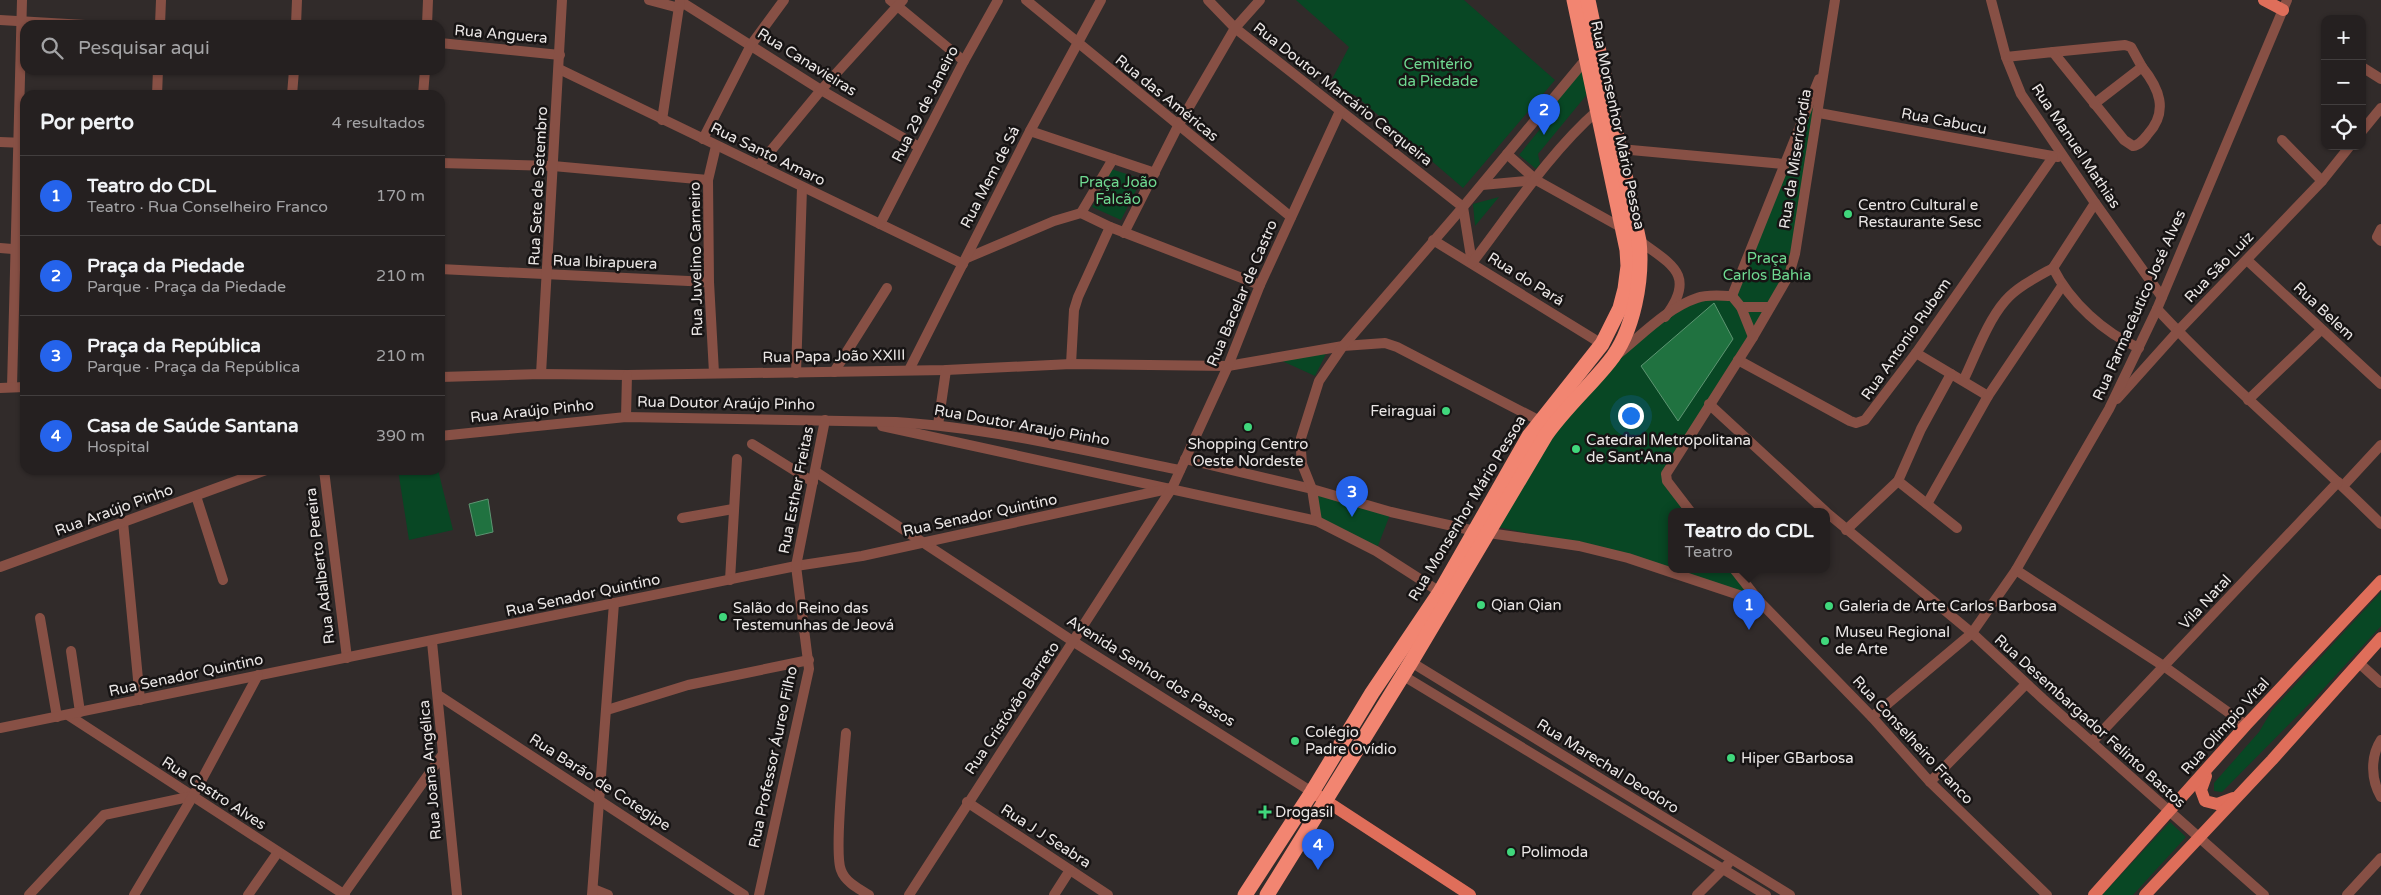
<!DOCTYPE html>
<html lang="pt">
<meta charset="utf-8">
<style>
body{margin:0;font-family:"Varela Round",sans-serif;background:#312d2d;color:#f1f3f6}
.controls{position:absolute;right:15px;top:15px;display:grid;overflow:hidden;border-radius:10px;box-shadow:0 1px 4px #0004}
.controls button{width:45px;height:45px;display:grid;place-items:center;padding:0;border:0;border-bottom:1px solid #423e3e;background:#252020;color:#f1f3f6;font:25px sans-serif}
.you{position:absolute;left:1630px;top:415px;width:18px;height:18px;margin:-12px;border:4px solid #fff;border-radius:50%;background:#1a73e8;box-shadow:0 0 0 8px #1a73e833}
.badge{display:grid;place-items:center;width:32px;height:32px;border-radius:50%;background:#2563eb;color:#fff;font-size:16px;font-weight:700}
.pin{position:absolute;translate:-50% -41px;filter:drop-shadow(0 1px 2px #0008)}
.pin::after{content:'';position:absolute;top:26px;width:18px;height:15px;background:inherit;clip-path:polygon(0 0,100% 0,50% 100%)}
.popup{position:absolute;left:1668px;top:508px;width:162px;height:65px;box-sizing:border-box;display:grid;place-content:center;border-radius:10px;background:#252020;filter:drop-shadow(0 1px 4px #0005);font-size:16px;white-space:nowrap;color:#a3a3a5}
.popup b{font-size:19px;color:#f1f3f6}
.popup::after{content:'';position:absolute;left:50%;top:100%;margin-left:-10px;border:10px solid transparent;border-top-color:#252020}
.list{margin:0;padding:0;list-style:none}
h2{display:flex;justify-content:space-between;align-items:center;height:65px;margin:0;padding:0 20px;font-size:21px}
h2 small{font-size:16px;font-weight:400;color:#a3a3a5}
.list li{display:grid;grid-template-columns:32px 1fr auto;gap:15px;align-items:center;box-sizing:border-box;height:80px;padding:0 20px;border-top:1px solid #423e3e}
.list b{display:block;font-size:19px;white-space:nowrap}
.list p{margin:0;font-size:16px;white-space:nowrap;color:#a3a3a5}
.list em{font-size:16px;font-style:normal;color:#a3a3a5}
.icon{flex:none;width:28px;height:28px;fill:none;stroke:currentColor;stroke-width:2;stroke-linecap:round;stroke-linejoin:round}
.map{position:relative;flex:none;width:2381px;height:895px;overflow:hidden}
.search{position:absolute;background:#252020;box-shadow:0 1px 4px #0004;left:20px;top:20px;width:425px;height:55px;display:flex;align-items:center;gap:12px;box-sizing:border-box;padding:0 18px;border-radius:15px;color:#a3a3a5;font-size:19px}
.panel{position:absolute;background:#252020;box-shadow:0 1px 4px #0004;left:20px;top:90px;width:425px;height:385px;border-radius:15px}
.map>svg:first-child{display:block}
.green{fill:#084724}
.water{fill:#207240;stroke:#5d9572}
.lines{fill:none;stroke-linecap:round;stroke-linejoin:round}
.minor{stroke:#875045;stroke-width:10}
.major{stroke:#df6e5a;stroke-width:12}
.highway{stroke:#f28571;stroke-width:15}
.poi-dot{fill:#40d77c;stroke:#171414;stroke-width:2}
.labels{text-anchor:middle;stroke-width:5;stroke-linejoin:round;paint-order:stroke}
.street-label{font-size:15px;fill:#ebe7e6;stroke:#171414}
.park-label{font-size:15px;fill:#6fd991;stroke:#171414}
.poi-label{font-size:15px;fill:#ebe7e6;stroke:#171414;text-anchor:start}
</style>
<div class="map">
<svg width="2381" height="895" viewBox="0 0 2381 895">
<rect width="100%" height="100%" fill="#312b2a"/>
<g class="green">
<polygon points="1296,0 1464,0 1555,80 1463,188 1356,96 1329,85 1349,47"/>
<polygon points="1824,66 1795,254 1750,336 1666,474 1689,511 1672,511 1672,569 1734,569 1760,602 1579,544 1498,527 1549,437 1612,362 1666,319 1698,300 1733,298"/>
<polygon points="1582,69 1589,92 1538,154 1540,164 1536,169 1519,155 1550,117 1548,111"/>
<polygon points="1111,169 1142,179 1121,220 1092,207"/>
<polygon points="1499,197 1475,226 1473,204"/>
<polygon points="1328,350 1315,376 1280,360"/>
<polygon points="398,470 438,470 453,530 409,540"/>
<polygon points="1312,489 1391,512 1376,551 1317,521"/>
<polygon points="2381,592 2381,626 2316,697 2222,792 2214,791 2214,783 2259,732 2272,710"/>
<polygon points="2170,822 2186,837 2133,895 2102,895"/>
</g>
<g class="water">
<polygon points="1714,303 1733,339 1678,421 1641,366"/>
<polygon points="488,499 493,532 476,536 469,504"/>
</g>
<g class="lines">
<g class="minor">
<polyline points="649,0 679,8"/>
<polyline points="890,0 964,61"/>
<polyline points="1026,0 1291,217"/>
<polyline points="1208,0 1235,28 1463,207 1472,263"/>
<polyline points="1991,0 2006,57 2021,94 2095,203 2162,297"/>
<polyline points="680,1 821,90 919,147"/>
<polyline points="0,20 85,25"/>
<polyline points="160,25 161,0"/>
<polyline points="296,25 297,0"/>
<polyline points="427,25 428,0"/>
<polyline points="440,43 560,55"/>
<polyline points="2053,52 2125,45 2131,47 2142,67 2094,104"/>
<path d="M2006,57L2053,52L2124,140L2133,146C2140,145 2144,139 2148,134C2169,111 2159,88 2142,67"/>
<polyline points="2362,67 2381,79"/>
<polyline points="559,69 963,264"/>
<polyline points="157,95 158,70"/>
<polyline points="292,95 294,70"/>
<polyline points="423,95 425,70"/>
<polyline points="1819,113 2058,157"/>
<polyline points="662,120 680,0"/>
<polyline points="1030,131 1155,173"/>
<polyline points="2362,131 2381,108"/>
<polyline points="703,139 751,45 784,0"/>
<polyline points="2282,140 2322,181"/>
<polyline points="0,142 25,143"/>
<polyline points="1620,149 1784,164"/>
<polyline points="1507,154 1536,180"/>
<polyline points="440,163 553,166 708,180"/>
<polyline points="759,165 821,90 903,0"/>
<polyline points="1482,185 1536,180 1624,229"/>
<path d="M2095,203L2053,268C2070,302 2104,333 2139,348"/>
<polyline points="1081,213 1113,159"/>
<polyline points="880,224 964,61 998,0"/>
<polyline points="2381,229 2377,237 2381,241"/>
<polyline points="1124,233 1178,126 1235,28 1260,0"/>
<path d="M1637,239C1670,264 1698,274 1665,317"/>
<polyline points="1433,240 1602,344"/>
<polyline points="0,248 25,250"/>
<polyline points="967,258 1054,221 1081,213 1110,227 1260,285"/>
<polyline points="2247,260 2381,384"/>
<path d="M1472,263C1512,211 1549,153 1598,110"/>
<polyline points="440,269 709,282"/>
<polyline points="1732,296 1819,79"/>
<polyline points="1741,307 1770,307"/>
<path d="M2157,309C2228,385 2308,451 2381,524"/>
<polyline points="1916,353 1988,396"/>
<path d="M1618,354C1642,335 1667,308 1697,298C1708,294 1720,296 1732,296L1741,307L1753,337"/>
<polyline points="1738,360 1850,421 1856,423 1865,420 1916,353 2053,157"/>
<polyline points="1071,364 1074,310 1078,297 1110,227"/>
<polyline points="909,370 1030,131 1101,0"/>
<polyline points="834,372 887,288"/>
<polyline points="714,373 709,282 708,180 716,146"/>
<polyline points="796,373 802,188"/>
<polyline points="541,374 562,0"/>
<polyline points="440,377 541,374 627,375 946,370 1071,364 1228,366 1343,346 1385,343 1397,347 1540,421"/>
<path d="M1964,379C1976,354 1987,322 2005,301C2017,287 2037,277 2053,268"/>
<polyline points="12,387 22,0"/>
<polyline points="0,388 25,387"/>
<polyline points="2117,399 2178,331 2322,181 2350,146"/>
<polyline points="2248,400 2321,330"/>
<polyline points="1709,404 1825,511"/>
<polyline points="626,417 627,375"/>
<polyline points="938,425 946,370"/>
<polyline points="882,426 1317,521 1376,551 1440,592"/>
<path d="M440,436L626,417L896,422C992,428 1086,451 1180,470"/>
<polyline points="752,444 813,482"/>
<polyline points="1185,459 1312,489 1391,512 1475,531 1579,546 1628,558 1760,602"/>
<polyline points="324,470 347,658"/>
<polyline points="816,472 1074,642 1312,792"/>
<polyline points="1898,481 1957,528"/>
<polyline points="2343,486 2381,445"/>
<polyline points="196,496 223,580"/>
<polyline points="1927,504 1988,396 2062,286"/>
<polyline points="1690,511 1667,481 1666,474 1753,337 1789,275 1795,254 1835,0"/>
<polyline points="1826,512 1972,633 2043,699 2264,895"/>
<polyline points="682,518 733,509"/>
<polyline points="1317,521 1312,489 1302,464 1301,451 1301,438 1319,381 1343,346 1463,207 1586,59"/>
<polyline points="123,522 140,700"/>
<polyline points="1846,530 1898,481 1921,429 1951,374"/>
<polyline points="0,567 266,470"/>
<polyline points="1734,569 1760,602 1872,717 1930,782 2047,895"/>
<polyline points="2016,570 2165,667 2246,725"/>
<polyline points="730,580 737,459"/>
<polyline points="40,618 57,717"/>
<polyline points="432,642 457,895"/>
<polyline points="71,651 80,712"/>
<polyline points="1411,662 1790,895"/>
<polyline points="2359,663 2381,683"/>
<polyline points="1402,675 1766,895"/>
<polyline points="438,695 744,895"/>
<polyline points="607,710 688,685 809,660"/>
<polyline points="68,715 345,895"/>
<polyline points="1872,717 1972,633 2016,570 2109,409 2157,309 2287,0"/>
<polyline points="0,728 796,566 862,556 1172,488"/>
<path d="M846,733C844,757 834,854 841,870C845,882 859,889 869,895"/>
<path d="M2381,740C2370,757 2371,780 2381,797"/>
<polyline points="2092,742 2338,482"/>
<polyline points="1930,782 2026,684"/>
<polyline points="967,802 1108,895"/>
<polyline points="593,889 608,895"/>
<polyline points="29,895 104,815 193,796"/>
<polyline points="134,895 193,796 258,675"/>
<polyline points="248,895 278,852"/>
<polyline points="343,895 443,754"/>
<polyline points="592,895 614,603"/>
<polyline points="759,895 809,669 796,566 825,420"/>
<polyline points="909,895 1172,488 1228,366 1260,285 1340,111"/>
<polyline points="1054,895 1070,870"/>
<polyline points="1697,895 1728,864"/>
<polyline points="2347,895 2381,858"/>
</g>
<g class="major">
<polyline points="2264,0 2283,10"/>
<polyline points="2206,776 2201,790 2205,801 2217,804 2233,798"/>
<polyline points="1317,795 1470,895"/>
<polyline points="2094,895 2246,725 2381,581"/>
<polyline points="2145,895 2272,760 2381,638"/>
</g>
<g class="highway">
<polyline points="1245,895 1312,792 1372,693 1440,592 1529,436 1602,344 1620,308 1625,289 1628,266 1627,250 1574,0"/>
<path d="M1267,895L1411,662L1546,435C1565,408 1589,387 1609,362C1634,332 1643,278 1639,241L1588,0"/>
</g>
</g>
<g class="poi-dot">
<circle cx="1848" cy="214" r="5"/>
<circle cx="1446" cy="411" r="5"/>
<circle cx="1248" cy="427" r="5"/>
<circle cx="1576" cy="449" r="5"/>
<circle cx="1481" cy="605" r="5"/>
<circle cx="1829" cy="606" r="5"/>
<circle cx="723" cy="617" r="5"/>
<circle cx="1825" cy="641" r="5"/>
<circle cx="1295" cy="741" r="5"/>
<circle cx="1731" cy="758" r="5"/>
<path d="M1262.5 804.5h5v5h5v5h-5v5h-5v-5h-5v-5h5z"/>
<circle cx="1511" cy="852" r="5"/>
</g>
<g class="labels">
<g class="street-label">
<text transform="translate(501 34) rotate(5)" y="5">Rua Anguera</text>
<text transform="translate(807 62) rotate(32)" y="5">Rua Canavieiras</text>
<text transform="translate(1343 94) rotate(38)" y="5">Rua Doutor Marcário Cerqueira</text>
<text transform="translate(1167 98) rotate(39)" y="5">Rua das Américas</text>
<text transform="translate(925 104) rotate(-63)" y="5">Rua 29 de Janeiro</text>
<text transform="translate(1944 121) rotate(11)" y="5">Rua Cabucu</text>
<text transform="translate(1618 125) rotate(78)" y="5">Rua Monsenhor Mário Pessoa</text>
<text transform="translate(2076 146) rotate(56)" y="5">Rua Manuel Mathias</text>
<text transform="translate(768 154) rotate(26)" y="5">Rua Santo Amaro</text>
<text transform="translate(1795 159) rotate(-81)" y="5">Rua da Misericórdia</text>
<text transform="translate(990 177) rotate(-63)" y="5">Rua Mem de Sá</text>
<text transform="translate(538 186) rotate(-87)" y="5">Rua Sete de Setembro</text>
<text transform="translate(696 259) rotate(-91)" y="5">Rua Juvelino Carneiro</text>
<text transform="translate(605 262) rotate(2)" y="5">Rua Ibirapuera</text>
<text transform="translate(2219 267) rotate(-46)" y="5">Rua São Luiz</text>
<text transform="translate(1526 279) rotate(32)" y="5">Rua do Pará</text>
<text transform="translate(1242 293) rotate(-67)" y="5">Rua Bacelar de Castro</text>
<text transform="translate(2139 305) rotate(-66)" y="5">Rua Farmacêutico José Alves</text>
<text transform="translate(2324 311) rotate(43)" y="5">Rua Belem</text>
<text transform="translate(1906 339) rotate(-55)" y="5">Rua Antonio Rubem</text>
<text transform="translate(834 356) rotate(-1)" y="5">Rua Papa João XXIII</text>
<text transform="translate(726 403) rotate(1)" y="5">Rua Doutor Araújo Pinho</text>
<text transform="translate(532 411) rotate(-6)" y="5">Rua Araújo Pinho</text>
<text transform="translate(1022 425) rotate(10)" y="5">Rua Doutor Araujo Pinho</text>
<text transform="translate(796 490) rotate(-79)" y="5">Rua Esther Freitas</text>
<text transform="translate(1467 508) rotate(-59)" y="5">Rua Monsenhor Mário Pessoa</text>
<text transform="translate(114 510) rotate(-20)" y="5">Rua Araújo Pinho</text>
<text transform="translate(980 515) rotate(-12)" y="5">Rua Senador Quintino</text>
<text transform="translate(320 566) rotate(-97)" y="5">Rua Adalberto Pereira</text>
<text transform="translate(583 595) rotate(-12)" y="5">Rua Senador Quintino</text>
<text transform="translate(2205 602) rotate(-47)" y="5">Vila Natal</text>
<text transform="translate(1151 671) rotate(32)" y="5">Avenida Senhor dos Passos</text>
<text transform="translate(186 675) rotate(-12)" y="5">Rua Senador Quintino</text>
<text transform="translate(1012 708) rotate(-56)" y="5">Rua Cristóvão Barreto</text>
<text transform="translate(2090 721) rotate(42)" y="5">Rua Desembargador Felinto Bastos</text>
<text transform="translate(2225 726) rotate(-48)" y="5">Rua Olímpio Vital</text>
<text transform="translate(1913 740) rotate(47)" y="5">Rua Conselheiro Franco</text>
<text transform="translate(773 757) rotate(-78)" y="5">Rua Professor Áureo Filho</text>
<text transform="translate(1608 766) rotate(32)" y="5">Rua Marechal Deodoro</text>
<text transform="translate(430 770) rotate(-95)" y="5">Rua Joana Angélica</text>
<text transform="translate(600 782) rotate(33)" y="5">Rua Barão de Cotegipe</text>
<text transform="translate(214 793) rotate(33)" y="5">Rua Castro Alves</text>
<text transform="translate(1046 836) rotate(33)" y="5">Rua J J Seabra</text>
</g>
<g class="park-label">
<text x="1438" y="69">Cemitério<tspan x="1438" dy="17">da Piedade</tspan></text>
<text x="1118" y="187">Praça João<tspan x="1118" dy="17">Falcão</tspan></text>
<text x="1767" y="263">Praça<tspan x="1767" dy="17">Carlos Bahia</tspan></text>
</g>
<g class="poi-label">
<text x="1858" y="210">Centro Cultural e<tspan x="1858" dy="17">Restaurante Sesc</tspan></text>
<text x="1436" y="416" text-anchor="end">Feiraguai</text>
<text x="1586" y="445">Catedral Metropolitana<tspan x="1586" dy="17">de Sant'Ana</tspan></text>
<text x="1248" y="449" text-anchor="middle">Shopping Centro<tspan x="1248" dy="17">Oeste Nordeste</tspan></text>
<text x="1491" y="610">Qian Qian</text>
<text x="1839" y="611">Galeria de Arte Carlos Barbosa</text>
<text x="733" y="613">Salão do Reino das<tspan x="733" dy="17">Testemunhas de Jeová</tspan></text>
<text x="1835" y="637">Museu Regional<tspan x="1835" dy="17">de Arte</tspan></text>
<text x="1305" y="737">Colégio<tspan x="1305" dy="17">Padre Ovídio</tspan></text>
<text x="1741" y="763">Hiper GBarbosa</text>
<text x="1275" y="817">Drogasil</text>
<text x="1521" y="857">Polimoda</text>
</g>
</g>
</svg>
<div class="controls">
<button>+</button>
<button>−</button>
<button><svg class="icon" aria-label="locate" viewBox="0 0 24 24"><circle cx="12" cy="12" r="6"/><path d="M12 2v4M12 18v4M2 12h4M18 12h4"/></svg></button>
</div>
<div class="you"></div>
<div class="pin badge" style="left:1749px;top:630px">1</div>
<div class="popup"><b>Teatro do CDL</b>Teatro</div>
<div class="pin badge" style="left:1544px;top:135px">2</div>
<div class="pin badge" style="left:1352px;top:517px">3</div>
<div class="pin badge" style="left:1318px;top:870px">4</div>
<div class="search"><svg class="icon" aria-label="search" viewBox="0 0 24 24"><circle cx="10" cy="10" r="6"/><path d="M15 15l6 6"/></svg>Pesquisar aqui</div>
<section class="panel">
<h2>Por perto<small>4 resultados</small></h2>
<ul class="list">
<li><span class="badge">1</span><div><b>Teatro do CDL</b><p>Teatro · Rua Conselheiro Franco</p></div><em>170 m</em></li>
<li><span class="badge">2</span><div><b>Praça da Piedade</b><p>Parque · Praça da Piedade</p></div><em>210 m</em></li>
<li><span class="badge">3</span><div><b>Praça da República</b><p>Parque · Praça da República</p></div><em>210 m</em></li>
<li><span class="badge">4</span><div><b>Casa de Saúde Santana</b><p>Hospital</p></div><em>390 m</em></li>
</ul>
</section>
</div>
